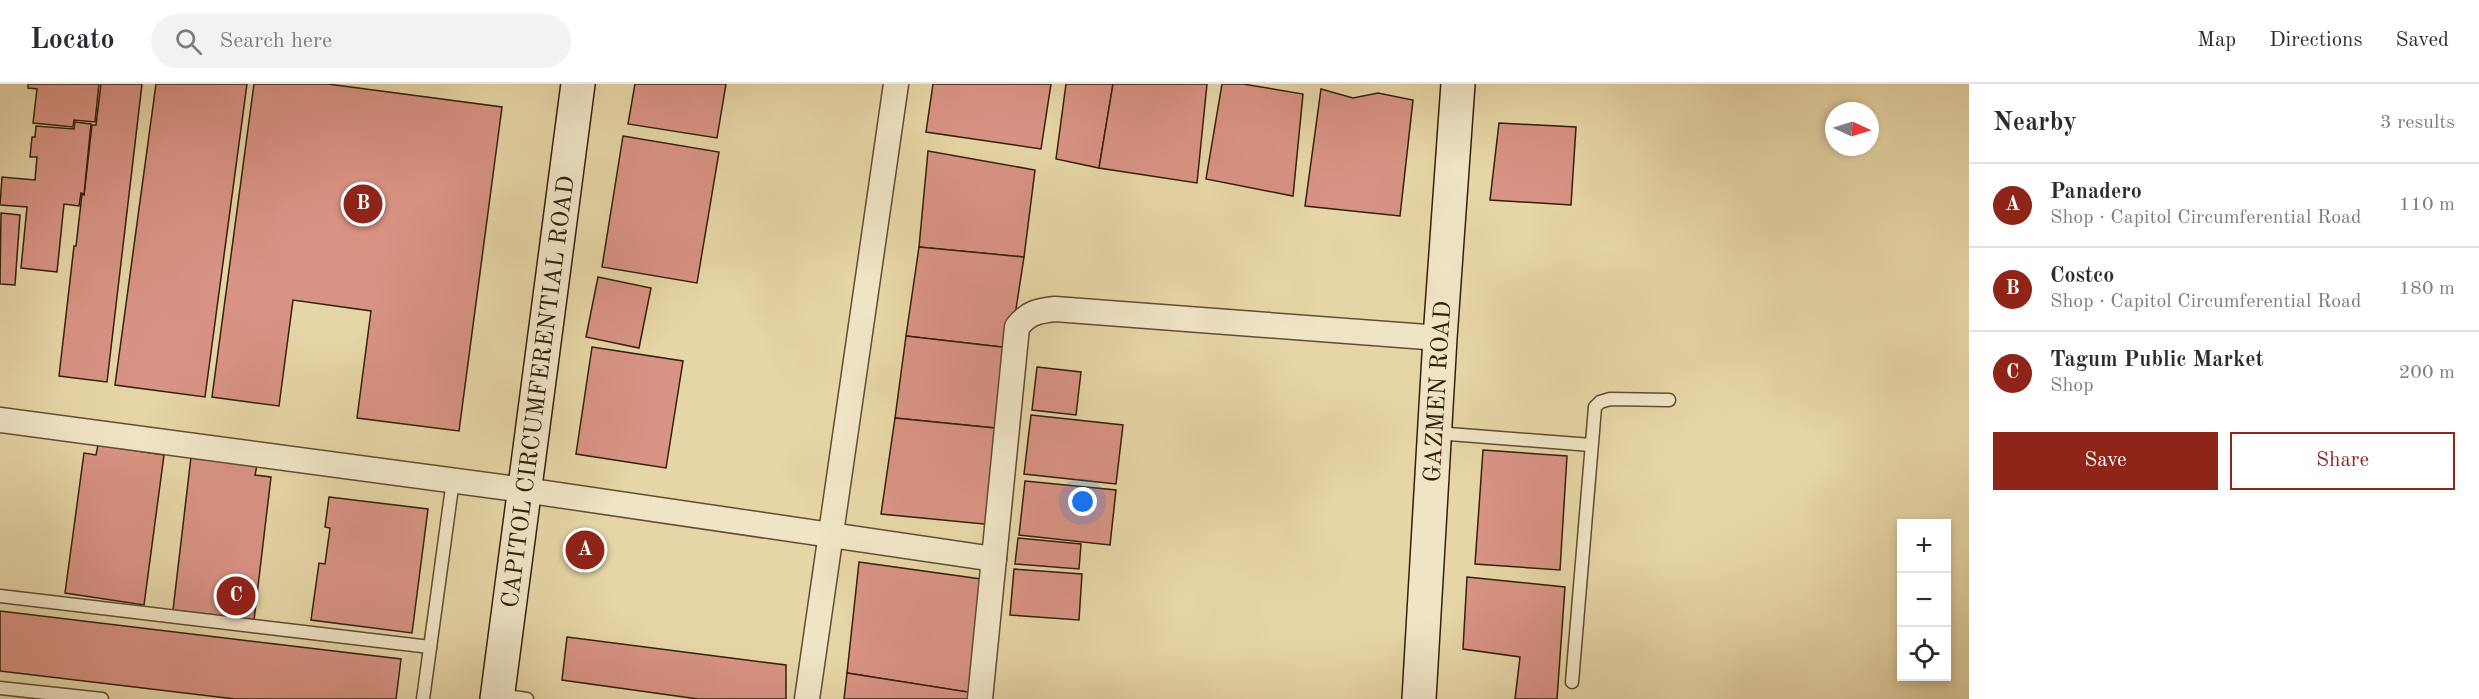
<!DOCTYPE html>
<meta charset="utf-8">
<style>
body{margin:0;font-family:"Old Standard TT",serif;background:#f2f2f3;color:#2b2b33}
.controls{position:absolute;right:18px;bottom:18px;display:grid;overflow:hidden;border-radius:0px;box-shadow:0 3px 9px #0003}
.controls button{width:54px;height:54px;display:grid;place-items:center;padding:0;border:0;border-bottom:2px solid #e1e1e2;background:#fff;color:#2b2b33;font:30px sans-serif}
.compass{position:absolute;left:1825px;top:18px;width:54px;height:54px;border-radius:50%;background:#fff;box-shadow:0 3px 9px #0003;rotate:94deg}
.you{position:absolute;left:1083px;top:418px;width:21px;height:21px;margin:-15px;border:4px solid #fff;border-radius:50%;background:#1a73e8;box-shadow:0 0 0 9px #1a73e833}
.badge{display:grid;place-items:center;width:39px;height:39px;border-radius:50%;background:#8f2418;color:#fff;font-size:20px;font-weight:700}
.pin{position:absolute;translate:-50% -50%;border:3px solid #fff;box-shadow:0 2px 6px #0006}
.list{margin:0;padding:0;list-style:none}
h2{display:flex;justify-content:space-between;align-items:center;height:78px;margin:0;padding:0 24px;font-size:26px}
h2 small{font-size:20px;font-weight:400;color:#7c7c81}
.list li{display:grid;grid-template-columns:39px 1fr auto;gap:18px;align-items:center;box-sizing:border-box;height:84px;padding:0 24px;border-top:2px solid #e1e1e2}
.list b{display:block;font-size:22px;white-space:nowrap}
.list p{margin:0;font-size:20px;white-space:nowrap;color:#7c7c81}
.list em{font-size:20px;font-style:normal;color:#7c7c81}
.actions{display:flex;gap:12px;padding:18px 24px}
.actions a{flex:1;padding:14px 0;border:2px solid #8f2418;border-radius:0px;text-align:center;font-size:21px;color:#8f2418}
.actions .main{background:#8f2418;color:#fff}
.icon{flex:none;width:33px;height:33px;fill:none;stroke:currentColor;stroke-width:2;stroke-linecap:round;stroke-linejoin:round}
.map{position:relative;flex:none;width:1969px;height:615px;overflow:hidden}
header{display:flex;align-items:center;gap:36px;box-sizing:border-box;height:84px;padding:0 30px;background:#fff;border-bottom:2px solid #e1e1e2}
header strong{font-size:28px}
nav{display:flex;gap:33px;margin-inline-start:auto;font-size:21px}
.search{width:420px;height:54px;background:#f2f2f3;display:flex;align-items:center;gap:15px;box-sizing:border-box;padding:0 21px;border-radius:33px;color:#7c7c81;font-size:22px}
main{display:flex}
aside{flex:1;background:#fff}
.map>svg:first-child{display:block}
.building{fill:#d99384;stroke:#33200b;stroke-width:1.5}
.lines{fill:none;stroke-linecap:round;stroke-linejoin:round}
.lane-casing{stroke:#604d32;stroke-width:15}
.street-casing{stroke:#604d32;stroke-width:27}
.secondary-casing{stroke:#33200b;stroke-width:36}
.lane{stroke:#efe4c5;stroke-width:12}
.street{stroke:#efe4c5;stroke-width:24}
.secondary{stroke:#efe4c5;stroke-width:33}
.labels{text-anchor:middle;stroke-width:6;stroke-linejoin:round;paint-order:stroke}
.street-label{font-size:24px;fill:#33200b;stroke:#efe4c5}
</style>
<header>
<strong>Locato</strong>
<div class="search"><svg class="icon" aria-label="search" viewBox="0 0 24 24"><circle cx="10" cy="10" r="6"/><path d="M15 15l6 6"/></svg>Search here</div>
<nav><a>Map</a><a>Directions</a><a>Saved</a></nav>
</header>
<main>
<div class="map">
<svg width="1969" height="615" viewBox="0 0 1969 615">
<rect width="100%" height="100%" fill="#e6d5a6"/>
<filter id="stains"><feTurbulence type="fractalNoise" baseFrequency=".00333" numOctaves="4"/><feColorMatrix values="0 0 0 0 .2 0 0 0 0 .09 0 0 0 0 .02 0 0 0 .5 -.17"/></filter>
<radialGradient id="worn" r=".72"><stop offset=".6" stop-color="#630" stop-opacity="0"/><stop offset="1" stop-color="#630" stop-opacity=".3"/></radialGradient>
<g class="building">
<polygon points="28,0 99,0 95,38 74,36 73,43 33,39 37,5 28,4"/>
<polygon points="101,0 142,0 107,298 59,292 74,162 76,162 82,110 84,111 92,41 96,41"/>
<polygon points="156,0 247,0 205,313 115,301"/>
<polygon points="254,0 328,0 502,23 459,347 357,334 371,227 293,216 279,322 212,313"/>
<polygon points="635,0 726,0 717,54 628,40"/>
<polygon points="933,0 1051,0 1041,65 926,48"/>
<polygon points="1066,0 1113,0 1099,84 1056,75"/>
<polygon points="1113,0 1207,0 1197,99 1099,84"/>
<polygon points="1222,0 1243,0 1303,10 1293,112 1206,95"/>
<polygon points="1321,5 1353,14 1378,9 1413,16 1400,132 1305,122"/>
<polygon points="75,38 91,40 84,110 81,109 79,122 64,120 57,188 21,184 27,123 0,121 2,93 35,96 37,73 30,73 32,53 35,53 36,42 74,45"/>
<polygon points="1499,39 1576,43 1571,121 1490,116"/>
<polygon points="623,52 719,68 697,199 602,183"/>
<polygon points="928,67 1035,86 1024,173 919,163"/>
<polygon points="1,129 20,131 15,201 0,200"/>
<polygon points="919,163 1024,173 1010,264 906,252"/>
<polygon points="598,193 651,204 639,264 586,253"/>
<polygon points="906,252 1010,264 1005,345 895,334"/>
<polygon points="592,263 683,277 666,384 576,370"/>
<polygon points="1037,283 1081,288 1076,331 1032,326"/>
<polygon points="1031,331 1123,341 1116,400 1024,390"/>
<polygon points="895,334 1005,345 994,441 881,430"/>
<polygon points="98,361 164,371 144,521 65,509 84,369 96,371"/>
<polygon points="1483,366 1567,372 1560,486 1475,480"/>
<polygon points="191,373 257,381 255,391 271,393 254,536 173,526"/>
<polygon points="1025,397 1116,406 1110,461 1019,451"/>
<polygon points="329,413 428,425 412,549 311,536 319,479 325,480 330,444 325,443"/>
<polygon points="1018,454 1081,460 1079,485 1015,480"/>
<polygon points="859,478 988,496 974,609 847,589"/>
<polygon points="1014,485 1082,490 1079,536 1010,531"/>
<polygon points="1467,493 1565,503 1557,615 1515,615 1520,573 1463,565"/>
<polygon points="0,527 401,575 396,615 235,615 0,587"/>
<polygon points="567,553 786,581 786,615 698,615 562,596"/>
<polygon points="847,589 974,609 973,615 844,615"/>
</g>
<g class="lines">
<g class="lane-casing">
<g id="lane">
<polyline points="1436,349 1591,361"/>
<polyline points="0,512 430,563"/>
<polyline points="1572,598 1595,323 1600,318 1610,315 1669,316"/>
<polyline points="0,604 102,615"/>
<polyline points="499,611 527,615"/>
<polyline points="423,615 453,396"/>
</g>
</g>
<g class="street-casing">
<g id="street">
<polyline points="0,336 524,406 994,475"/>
<polyline points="807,615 896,0"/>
<path d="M980,615L1017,243C1028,229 1037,227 1055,225L1440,254"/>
</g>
</g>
<g class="secondary-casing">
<g id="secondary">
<path id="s1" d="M497,615L578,0"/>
<path id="s2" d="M1419,615L1440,254L1458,0"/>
</g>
</g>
<use href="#lane" class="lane"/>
<use href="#street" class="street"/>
<use href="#secondary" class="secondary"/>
</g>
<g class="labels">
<g class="street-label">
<text dy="8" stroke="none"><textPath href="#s1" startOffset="310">CAPITOL CIRCUMFERENTIAL ROAD</textPath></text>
<text dy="8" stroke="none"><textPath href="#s2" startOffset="308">GAZMEN ROAD</textPath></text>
</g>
</g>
<rect width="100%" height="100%" filter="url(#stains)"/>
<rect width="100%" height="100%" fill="url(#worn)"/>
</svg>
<div class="controls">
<button>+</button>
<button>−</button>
<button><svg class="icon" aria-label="locate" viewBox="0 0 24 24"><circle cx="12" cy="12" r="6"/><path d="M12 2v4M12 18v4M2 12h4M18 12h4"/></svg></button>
</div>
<svg class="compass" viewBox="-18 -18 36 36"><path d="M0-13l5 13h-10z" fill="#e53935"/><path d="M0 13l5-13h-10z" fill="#7c7c81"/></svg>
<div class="you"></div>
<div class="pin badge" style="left:585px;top:466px">A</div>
<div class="pin badge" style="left:363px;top:120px">B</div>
<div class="pin badge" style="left:236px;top:512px">C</div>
</div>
<aside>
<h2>Nearby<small>3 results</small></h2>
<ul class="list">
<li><span class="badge">A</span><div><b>Panadero</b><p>Shop · Capitol Circumferential Road</p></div><em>110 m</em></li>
<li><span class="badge">B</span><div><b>Costco</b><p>Shop · Capitol Circumferential Road</p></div><em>180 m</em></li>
<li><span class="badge">C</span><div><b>Tagum Public Market</b><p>Shop</p></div><em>200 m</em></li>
</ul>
<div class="actions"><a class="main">Save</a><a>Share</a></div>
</aside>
</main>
